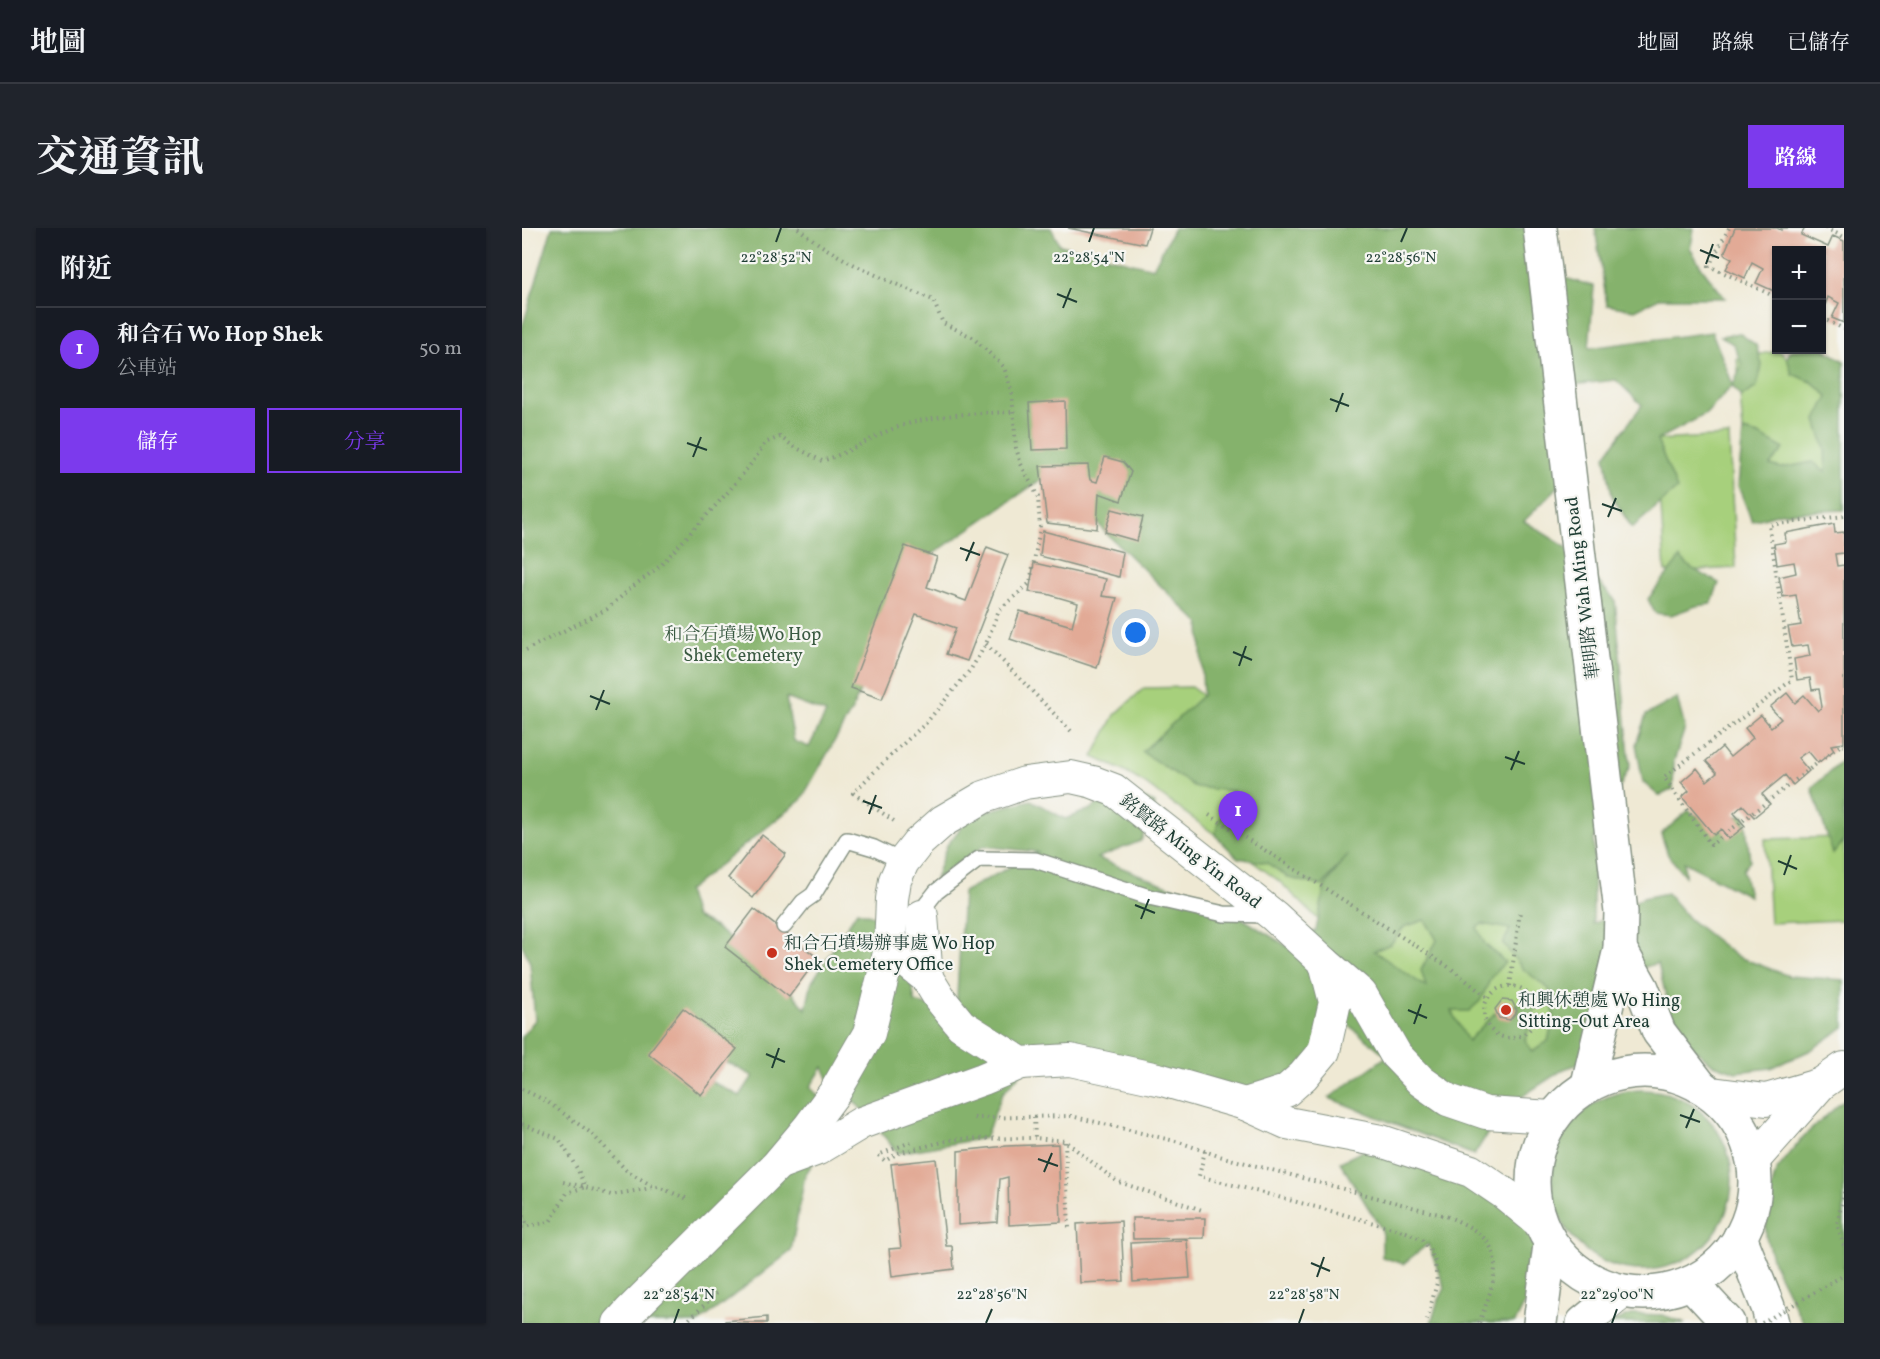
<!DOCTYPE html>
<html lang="zh-TW">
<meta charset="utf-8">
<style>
body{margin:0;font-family:Vollkorn,"Noto Serif TC",serif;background:#20242c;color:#f1f3f6}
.controls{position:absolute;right:18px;top:18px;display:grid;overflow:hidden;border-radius:0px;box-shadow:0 2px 4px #0004}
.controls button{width:54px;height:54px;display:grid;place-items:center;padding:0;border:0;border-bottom:2px solid #363941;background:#171b24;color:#f1f3f6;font:30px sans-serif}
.you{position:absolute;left:614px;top:405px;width:21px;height:21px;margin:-15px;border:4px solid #fff;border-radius:50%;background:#1a73e8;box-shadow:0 0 0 9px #1a73e833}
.badge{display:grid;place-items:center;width:39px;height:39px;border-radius:50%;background:#7c3aed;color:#fff;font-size:20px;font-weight:700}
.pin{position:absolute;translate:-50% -50px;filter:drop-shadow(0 2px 3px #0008)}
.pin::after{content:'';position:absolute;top:32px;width:21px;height:18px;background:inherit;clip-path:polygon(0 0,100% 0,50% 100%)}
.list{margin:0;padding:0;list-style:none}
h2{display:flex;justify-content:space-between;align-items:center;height:78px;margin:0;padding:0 24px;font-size:26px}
h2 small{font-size:20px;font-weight:400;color:#9ea1a6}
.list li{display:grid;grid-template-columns:39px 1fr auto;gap:18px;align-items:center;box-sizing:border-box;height:84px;padding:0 24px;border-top:2px solid #363941}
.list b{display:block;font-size:22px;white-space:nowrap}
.list p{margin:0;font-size:20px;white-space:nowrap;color:#9ea1a6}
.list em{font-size:20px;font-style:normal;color:#9ea1a6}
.actions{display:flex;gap:12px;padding:18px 24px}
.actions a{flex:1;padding:14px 0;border:2px solid #7c3aed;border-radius:0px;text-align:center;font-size:21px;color:#7c3aed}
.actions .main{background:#7c3aed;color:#fff}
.map{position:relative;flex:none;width:1322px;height:1095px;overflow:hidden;border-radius:0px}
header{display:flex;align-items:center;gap:36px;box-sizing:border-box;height:84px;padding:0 30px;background:#171b24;border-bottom:2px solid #363941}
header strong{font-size:28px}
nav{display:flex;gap:33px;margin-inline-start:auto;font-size:21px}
.intro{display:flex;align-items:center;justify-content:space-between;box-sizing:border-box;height:144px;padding:0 36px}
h1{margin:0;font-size:42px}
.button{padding:15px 27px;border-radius:0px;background:#7c3aed;color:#fff;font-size:21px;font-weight:700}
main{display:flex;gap:36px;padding:0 36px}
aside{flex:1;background:#171b24;border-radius:0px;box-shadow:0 2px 4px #0004}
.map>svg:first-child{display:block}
.green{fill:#a7d07c;stroke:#638658;stroke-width:1.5}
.forest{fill:#85b26c;stroke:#527850;stroke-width:1.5;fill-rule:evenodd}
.building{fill:#e2aa96}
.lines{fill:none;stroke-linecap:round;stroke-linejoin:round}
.service-casing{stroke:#879384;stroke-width:18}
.minor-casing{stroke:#879384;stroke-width:34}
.tertiary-casing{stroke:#879384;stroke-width:36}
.secondary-casing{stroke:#879384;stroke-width:36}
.path{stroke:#879384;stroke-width:4;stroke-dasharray:1.5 4.5;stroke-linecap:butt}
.service{stroke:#fff;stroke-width:15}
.minor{stroke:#fff;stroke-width:32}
.tertiary{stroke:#fff;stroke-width:33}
.secondary{stroke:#fff;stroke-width:33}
.path-bridge{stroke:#879384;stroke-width:4;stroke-dasharray:1.5 4.5;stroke-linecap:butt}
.ticks{fill:none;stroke:#1f3d34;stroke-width:2}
.poi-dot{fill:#c8321e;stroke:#f6f6f2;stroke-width:2}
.labels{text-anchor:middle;stroke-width:4.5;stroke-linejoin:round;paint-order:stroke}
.street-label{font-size:18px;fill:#1f3d34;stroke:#f6f6f2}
.park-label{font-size:18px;fill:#3a5a42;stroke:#f6f6f2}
.poi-label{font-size:18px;fill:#1f3d34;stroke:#f6f6f2;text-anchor:start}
.ticks-label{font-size:15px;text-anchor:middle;fill:#1f3d34;stroke:#f6f6f2;stroke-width:4.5;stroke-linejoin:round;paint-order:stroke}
</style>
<header>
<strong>地圖</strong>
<nav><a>地圖</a><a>路線</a><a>已儲存</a></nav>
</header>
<div class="intro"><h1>交通資訊</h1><a class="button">路線</a></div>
<main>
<aside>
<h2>附近<small></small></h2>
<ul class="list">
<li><span class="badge">1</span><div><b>和合石 Wo Hop Shek</b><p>公車站</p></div><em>50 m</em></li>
</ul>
<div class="actions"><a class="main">儲存</a><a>分享</a></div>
</aside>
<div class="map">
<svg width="1322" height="1095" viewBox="0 0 1322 1095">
<rect width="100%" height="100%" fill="#f6f6f2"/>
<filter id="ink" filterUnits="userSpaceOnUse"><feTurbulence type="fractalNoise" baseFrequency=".0167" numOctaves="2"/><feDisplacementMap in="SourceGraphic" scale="12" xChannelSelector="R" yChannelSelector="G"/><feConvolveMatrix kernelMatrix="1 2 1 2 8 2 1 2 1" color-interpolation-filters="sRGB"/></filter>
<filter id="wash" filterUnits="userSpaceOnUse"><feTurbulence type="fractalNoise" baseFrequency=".008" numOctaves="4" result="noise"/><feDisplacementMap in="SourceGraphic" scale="24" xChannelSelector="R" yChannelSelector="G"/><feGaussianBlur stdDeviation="1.35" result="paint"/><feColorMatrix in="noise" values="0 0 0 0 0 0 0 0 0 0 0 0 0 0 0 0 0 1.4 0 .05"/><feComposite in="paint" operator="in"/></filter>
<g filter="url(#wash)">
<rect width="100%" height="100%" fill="#efe9d4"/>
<g class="green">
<polygon points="1257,123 1306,168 1310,244 1225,252 1215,130"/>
<polygon points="1207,208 1214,340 1143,344 1135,212"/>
<polygon points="669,459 807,562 1071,618 1025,833 957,832 840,734 757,653 622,555 598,541 571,529 593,487 622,460"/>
<polygon points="1322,609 1322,692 1248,695 1243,611"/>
</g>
<g class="forest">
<path d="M30,0H529L538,17L631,40L652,0H1017L1024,45L1072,58L1067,120L1190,104L1211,157L1220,137L1212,117L1199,108L1217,105L1234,117L1240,137L1235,159L1219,169L1210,158L1184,186L1135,212L1155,261L1110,300L1090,268L1083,228L1120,177L1094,152L1032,159L1048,247L1002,293L1044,319L1093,372L1108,538L1072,611L1071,696L1121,670L1145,665L1167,691L1214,728L1267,748L1322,752V799L1289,822L1249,840L1214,844L1189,835L1163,812L1149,790L1136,735L1100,746L1066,833L1042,841L981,881L952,927L807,870L865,828L814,787L781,848L720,862L631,844L524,817L480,866L463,910L376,925L334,875L306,850L301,839L288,859L318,892L283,947L269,1023L176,1095H0V808L13,792L8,735L0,716V100ZM533,242L583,304L678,396L681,467L620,524L673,559L711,563L702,579L693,607L716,630L745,635L767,650L800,658L826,626L803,658L794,702L768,720L705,681L575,630L619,613L633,575L598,560L569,581L543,591L509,572L449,587L425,617L413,651L462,618L516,624L441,664L434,785L393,774L385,727L372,694L335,683L290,754L284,781L254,745L191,698L173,689L165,663L279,572L331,480L376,369L395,337ZM264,470L304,485L287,519L272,513ZM903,692L915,712L899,742L904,759L852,723L869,716L882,699ZM960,696L988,701L981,716L1001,741L1027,761L1032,787L1026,813L1010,824L1003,812L1014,778V769L973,785L946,813L929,783H947L958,773L970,748L983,734L963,716L955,700ZM180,821L231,848L218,868L174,846Z"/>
<polygon points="1073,0 1172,0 1170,13 1168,20 1180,40 1203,70 1137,70 1113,82 1085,77"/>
<polygon points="1300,120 1322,133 1322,282 1258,285 1230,293 1216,258 1221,203 1237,207 1262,221 1248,237 1259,240 1291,234 1304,244 1303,221 1294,192 1306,168 1290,154 1270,146 1265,130 1268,123 1271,122"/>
<polygon points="1158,330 1169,340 1197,355 1189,376 1174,378 1149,387 1133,385 1126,371"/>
<polygon points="1155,470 1163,500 1152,533 1151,561 1137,568 1121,554 1114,516 1124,487"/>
<polygon points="1322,531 1322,613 1311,626 1290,560"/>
<polygon points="1167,582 1174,588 1223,588 1228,632 1221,642 1227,668 1162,634 1163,648 1146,627 1139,606"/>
<circle cx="1120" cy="952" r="90"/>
<polygon points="1322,872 1322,1095 1281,1095 1252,1037 1244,1009 1244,983 1254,943 1282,908"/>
<polygon points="854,900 1021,1004 1030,1052 1002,1077 993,1095 909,1095 915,1076 923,1060 906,1016 881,1036 860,1029 860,1002 818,934 841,923"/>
<polygon points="1112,1086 1140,1087 1164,1095 1085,1095"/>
</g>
<g id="blocks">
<g class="building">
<polygon points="546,0 628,0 623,16"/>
<polygon points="1213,0 1255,0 1259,2 1259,0 1283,0 1279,7 1306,19 1311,8 1322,13 1322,95 1310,90 1317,75 1306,69 1300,85 1300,22 1254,22 1254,64 1234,55 1241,40 1230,34 1223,50 1204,41 1210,30 1202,26"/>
<polygon points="543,173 544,221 510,222 507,175"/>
<polygon points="583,229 601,234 609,244 599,273 577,265 575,301 525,295 518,238 566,237 568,252 575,254"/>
<polygon points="590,281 621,289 615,313 583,304"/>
<polygon points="1312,296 1313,305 1322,304 1322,325 1313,326 1315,338 1322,337 1322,515 1309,517 1312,522 1296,535 1286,523 1276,530 1287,543 1271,557 1263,547 1240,566 1248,576 1232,589 1221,577 1212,585 1223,598 1207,611 1199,601 1192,607 1160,569 1167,563 1159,554 1175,540 1185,553 1195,545 1184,533 1200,519 1208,529 1231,510 1223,500 1239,487 1249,499 1259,491 1248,479 1265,465 1273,475 1282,467 1296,483 1300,479 1297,461 1290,462 1288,450 1275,452 1272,431 1288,428 1286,417 1270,419 1266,399 1279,397 1274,367 1261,369 1257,349 1274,345 1272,334 1255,337 1252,316 1264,314 1263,305"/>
<polygon points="521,303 601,324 597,349 518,328"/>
<polygon points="383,318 415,329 405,359 444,373 465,319 486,327 445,433 424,426 434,400 394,386 360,471 329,460"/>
<polygon points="512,335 584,351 580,368 595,370 575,440 488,411 498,383 550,398 556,375 525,366 507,364"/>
<polygon points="240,607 264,626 231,670 206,650"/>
<polygon points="232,681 296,730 267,769 203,719"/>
<polygon points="980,772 990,773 995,783 988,792 977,790 973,781"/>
<polygon points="161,780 215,821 179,867 126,825"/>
<polygon points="536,916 539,994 487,997 486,949 478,951 475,994 436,997 436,923 485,918"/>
<polygon points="414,931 424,1018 430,1018 432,1041 370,1049 367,1021 379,1020 369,936"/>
<polygon points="610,990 683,990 682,1010 611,1011"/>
<polygon points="599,993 602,1053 558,1055 555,996"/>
<polygon points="665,1012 668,1050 611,1054 609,1015"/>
<polygon points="245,1089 245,1095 203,1095 203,1093"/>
</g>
</g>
</g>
<g filter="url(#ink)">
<use href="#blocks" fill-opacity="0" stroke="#879384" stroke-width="1.5"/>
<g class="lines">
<g class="service-casing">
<g id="service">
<polyline points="398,689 403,678 414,664 457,631 513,632 627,669 702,686 746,687"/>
<polyline points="262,698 281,674 291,667 325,612 352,620 381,634"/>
</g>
</g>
<g class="minor-casing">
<g id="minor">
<polyline points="400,688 405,750"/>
<polyline points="368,721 405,750 418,771 439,797 499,835 548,832 640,852 723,876 765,895 859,913 949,943 983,966 1016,993"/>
<polyline points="1190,865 1244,872 1299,856"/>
<polyline points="723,876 764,863 781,848 802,823 813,774 803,735"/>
<polyline points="1231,933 1299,856 1322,840"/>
<polyline points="258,935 296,921 339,895 461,851 499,835"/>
<polyline points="97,1095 108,1083 255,937 287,899 313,864 347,805 368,721 370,671 373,652 381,634 396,615 421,593 462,569 503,555 549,549 571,554 592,562 752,688 803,735 839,766 874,827 899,853 926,872 964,885 1030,889"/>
</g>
</g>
<g class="tertiary-casing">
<g id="tertiary">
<polyline points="1018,0 1099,684 1098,721 1066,856"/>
<polyline points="1098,721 1120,760 1137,804 1177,856"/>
<polyline points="1218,1009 1246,1079 1250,1095"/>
<polyline points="1169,1055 1206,1095"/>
</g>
</g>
<g class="secondary-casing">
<g id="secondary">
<circle cx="1122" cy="954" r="111"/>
<polyline points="1018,1095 1028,1017"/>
<polyline points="1061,1095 1099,1064"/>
</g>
</g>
<g class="path">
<path d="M276,0C315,33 365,52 411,72L421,95L450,109L482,139L490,165L494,220L499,236L516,269L518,300L508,355L477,382L464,416L449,441L404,495L369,527L331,565L372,593"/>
<polyline points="1207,0 1187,38 1254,69"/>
<polyline points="1303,0 1322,9"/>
<polyline points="1300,90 1322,101"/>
<polyline points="1322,288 1247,297 1270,452 1142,549 1189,617 1319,517 1322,518"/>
<polyline points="464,416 550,504"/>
<path d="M4,422L85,381L109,360L138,338L206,264L233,231L243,215L258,209L271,218L300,233C327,225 350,208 376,199C413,186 453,185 492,184"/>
<polyline points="687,587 902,723 931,742 966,770"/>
<polyline points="988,758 998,683"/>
<circle cx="988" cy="784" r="26"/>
<polyline points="0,861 24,873 69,905 104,942 132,959"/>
<polyline points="512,889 513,910 543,913 594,953 680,982"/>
<path d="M452,890L549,888L657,914L697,928L924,988C988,1013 978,1040 957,1095"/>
<polyline points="0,896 37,911 56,942 63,959 89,967 136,959 166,971"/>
<polyline points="389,914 356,927 363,933 376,925 433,911 513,910"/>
<polyline points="543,914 547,1000"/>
<polyline points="683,923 677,948 820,986 884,1004 900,1012 908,1022 913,1034 915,1055 904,1095"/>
<polyline points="1322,964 1315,996 1322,1018"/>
<polyline points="0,982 5,998"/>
<polyline points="0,999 28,994 45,965 63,959 41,954"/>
<polyline points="163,1095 197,1063"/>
</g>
<use href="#service" class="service"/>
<use href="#minor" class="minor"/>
<use href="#tertiary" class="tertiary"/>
<use href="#secondary" class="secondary"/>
<polyline class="path-bridge" points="1240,1095 1322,1047"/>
</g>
</g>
<path class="ticks" d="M254,14L259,0M567,14L572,0M879,14L885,0M1178,22L1197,30M1184,36L1191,16M535,66L555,74M541,80L549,60M808,171L827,178M814,184L821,165M165,215L185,222M171,229L179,209M1080,276L1100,283M1086,289L1094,270M438,320L458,327M444,333L452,314M711,424L730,432M717,438L724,418M68,468L88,476M74,482L82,462M983,529L1003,536M989,542L997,523M341,573L360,580M347,586L354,567M1256,633L1275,641M1262,647L1269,627M613,677L633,685M619,691L627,671M886,782L905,790M892,796L899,776M244,826L263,834M250,840L257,820M1158,887L1178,894M1164,900L1172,881M516,931L536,938M522,944L530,925M789,1035L808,1043M795,1049L802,1029M152,1095L157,1081M464,1095L470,1081M777,1095L782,1081M1090,1095L1095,1081"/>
<g class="poi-dot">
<circle cx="250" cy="725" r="6"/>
<circle cx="984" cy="782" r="6"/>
</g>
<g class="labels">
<g class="street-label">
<text transform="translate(1060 360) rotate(-97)" y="6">華明路 Wah Ming Road</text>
<text transform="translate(669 623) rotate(38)" y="6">銘賢路 Ming Yin Road</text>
</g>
<g class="park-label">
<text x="221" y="412">和合石墳場 Wo Hop<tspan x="221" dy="21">Shek Cemetery</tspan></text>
</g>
<g class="poi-label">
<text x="262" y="721">和合石墳場辦事處 Wo Hop<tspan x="262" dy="21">Shek Cemetery Office</tspan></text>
<text x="996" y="778">和興休憩處 Wo Hing<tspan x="996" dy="21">Sitting-Out Area</tspan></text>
</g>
</g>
<g class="ticks-label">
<text x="254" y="34">22°28'52"N</text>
<text x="567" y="34">22°28'54"N</text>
<text x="879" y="34">22°28'56"N</text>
<text x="157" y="1071">22°28'54"N</text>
<text x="470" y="1071">22°28'56"N</text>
<text x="782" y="1071">22°28'58"N</text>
<text x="1095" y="1071">22°29'00"N</text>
</g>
</svg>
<div class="controls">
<button>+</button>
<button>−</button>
</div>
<div class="you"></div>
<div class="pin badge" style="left:716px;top:613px">1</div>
</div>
</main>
